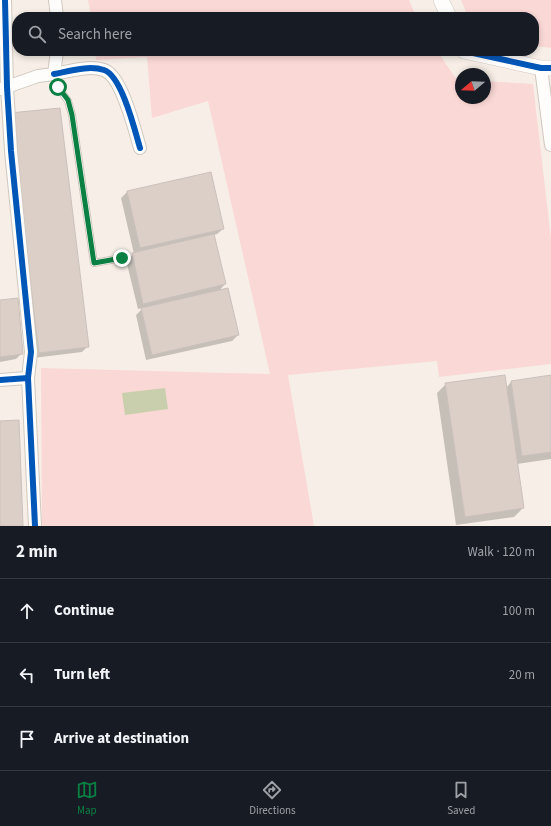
<!DOCTYPE html>
<meta charset="utf-8">
<style>
body{margin:0;font-family:"Source Sans 3",sans-serif;background:#242831;color:#f1f3f6}
.compass{position:absolute;left:455px;top:68px;width:36px;height:36px;border-radius:50%;background:#171b24;box-shadow:0 2px 6px #0003;rotate:251deg}
.stop{position:absolute;width:12px;height:12px;margin:-9px;border:3px solid #0b8043;border-radius:50%;background:#fff}
.stop.end{background:#0b8043;border-color:#fff;box-shadow:0 1px 4px #0008}
.list{margin:0;padding:0;list-style:none}
h2{display:flex;justify-content:space-between;align-items:center;height:52px;margin:0;padding:0 16px;font-size:17px}
h2 small{font-size:13px;font-weight:400;color:#9ea1a6}
.list li{display:grid;grid-template-columns:26px 1fr auto;gap:12px;align-items:center;box-sizing:border-box;height:64px;padding:0 16px;border-top:1px solid #363941}
.list b{display:block;font-size:15px;white-space:nowrap}
.list em{font-size:13px;font-style:normal;color:#9ea1a6}
.icon{flex:none;width:22px;height:22px;fill:none;stroke:currentColor;stroke-width:2;stroke-linecap:round;stroke-linejoin:round}
.map{position:relative;flex:none;width:551px;height:526px;overflow:hidden}
.search{position:absolute;background:#171b24;box-shadow:0 2px 6px #0003;left:12px;right:12px;top:12px;height:44px;display:flex;align-items:center;gap:10px;box-sizing:border-box;padding:0 14px;border-radius:16px;color:#9ea1a6;font-size:15px}
.sheet{height:244px;background:#171b24}
nav{display:flex;justify-content:space-around;align-items:center;box-sizing:border-box;height:56px;border-top:1px solid #363941;background:#171b24;font-size:11px;color:#9ea1a6}
nav a{display:grid;justify-items:center;gap:2px}
nav .on{color:#0b8043}
.map>svg:first-child{display:block}
.green{fill:#fad8d5}
.water{fill:#c9cfac}
.shadow{fill:#0003}
.building{fill:#dccfc8;stroke:#cbc1bc}
.lines{fill:none;stroke-linecap:round;stroke-linejoin:round}
.service-casing{stroke:#d0c8bf;stroke-width:8}
.minor-casing{stroke:#d0c8bf;stroke-width:14}
.tertiary-casing{stroke:#d0c8bf;stroke-width:16}
.service{stroke:#fefdfb;stroke-width:6}
.minor{stroke:#fefdfb;stroke-width:12}
.tertiary{stroke:#fefdfb;stroke-width:15}
.cycleway-casing{stroke:#fff;stroke-width:8}
.cycleway{stroke:#0057b8;stroke-width:6}
.route{stroke:#0b8043;stroke-width:5}
</style>
<div class="map">
<svg width="551" height="526" viewBox="0 0 551 526">
<rect width="100%" height="100%" fill="#f7efe7"/>
<g class="green">
<polygon points="88,0 409,0 416,17 91,17"/>
<polygon points="461,0 551,0 551,48 534,46 534,17 468,17"/>
<polygon points="95,51 437,51 457,80 461,80 461,98 485,98 485,81 533,84 551,239 551,364 439,377 437,361 288,375 314,526 42,526 41,368 270,374 208,101 152,118 147,57 96,60"/>
</g>
<polygon class="water" points="165,388 168,409 125,415 122,393"/>
<g class="shadow">
<polygon points="5,120 88,346 82,352 33,358"/>
<polygon points="127,192 223,229 217,234 214,235 225,284 218,292 238,335 232,341 146,360 136,315 143,308 138,309 126,260 134,254 121,198"/>
<polygon points="0,301 22,353 16,359 0,362"/>
<polygon points="551,376 551,459 517,464 523,508 514,517 456,525 437,393 446,384 506,388 511,382"/>
</g>
<g class="building">
<polygon points="60,108 89,347 39,353 10,113"/>
<polygon points="211,172 224,229 140,248 127,191"/>
<polygon points="214,234 226,284 143,304 132,253"/>
<polygon points="228,288 239,335 152,355 141,308"/>
<polygon points="18,298 23,354 0,357 0,300"/>
<polygon points="505,375 524,508 465,517 445,383"/>
<polygon points="551,375 551,452 522,456 511,381"/>
<polygon points="19,420 23,526 0,526 0,421"/>
</g>
<g class="lines">
<g class="service-casing">
<polyline id="service" points="54,74 58,87 68,101 72,115 94,263 122,258"/>
</g>
<g class="minor-casing">
<g id="minor">
<polyline points="55,0 57,17"/>
<polyline points="541,68 551,145"/>
<path d="M54,74C70,71 89,65 104,70C122,76 135,131 140,148"/>
<polyline points="1,89 38,76 54,74 57,51"/>
<polyline points="28,378 35,526"/>
<polyline points="0,380 28,378 31,352 11,151 7,87 5,0"/>
</g>
</g>
<g class="tertiary-casing">
<g id="tertiary">
<polyline points="441,0 449,17"/>
<polyline points="464,51 541,68 551,68"/>
</g>
</g>
<use href="#service" class="service"/>
<use href="#minor" class="minor"/>
<use href="#tertiary" class="tertiary"/>
<g class="cycleway-casing">
<g id="cycleway">
<polyline points="464,51 541,68 551,68"/>
<path d="M54,74C70,71 89,65 104,70C122,76 135,131 140,148"/>
<polyline points="28,378 35,526"/>
<polyline points="0,380 28,378 31,352 11,151 7,87 5,0"/>
</g>
</g>
<use href="#cycleway" class="cycleway"/>
</g>
<g class="lines">
<polyline class="route" points="58,87 68,100 72,115 94,263 122,258"/>
</g>
</svg>
<svg class="compass" viewBox="-18 -18 36 36"><path d="M0-13l5 13h-10z" fill="#e53935"/><path d="M0 13l5-13h-10z" fill="#9ea1a6"/></svg>
<div class="stop" style="left:58px;top:87px"></div>
<div class="stop end" style="left:122px;top:258px"></div>
<div class="search"><svg class="icon" aria-label="search" viewBox="0 0 24 24"><circle cx="10" cy="10" r="6"/><path d="M15 15l6 6"/></svg>Search here</div>
</div>
<section class="sheet">
<h2>2 min<small>Walk · 120 m</small></h2>
<ul class="list">
<li><svg class="icon" aria-label="ahead" viewBox="0 0 24 24"><path d="M12 20V5M6 11l6-6 6 6"/></svg><div><b>Continue</b></div><em>100 m</em></li>
<li><svg class="icon" aria-label="left" viewBox="0 0 24 24"><path d="M17 20v-9H6M10 6l-5 5 5 5"/></svg><div><b>Turn left</b></div><em>20 m</em></li>
<li><svg class="icon" aria-label="arrive" viewBox="0 0 24 24"><path d="M6 21V4h12l-3 4 3 4H6"/></svg><div><b>Arrive at destination</b></div></li>
</ul>
</section>
<nav>
<a class="on"><svg class="icon" aria-label="map" viewBox="0 0 24 24"><path d="M3 6l6-2 6 2 6-2v14l-6 2-6-2-6 2zM9 4v14M15 6v14"/></svg>Map</a>
<a><svg class="icon" aria-label="directions" viewBox="0 0 24 24"><path d="M12 3l9 9-9 9-9-9zM9 14v-3h6M13 9l2 2-2 2"/></svg>Directions</a>
<a><svg class="icon" aria-label="saved" viewBox="0 0 24 24"><path d="M7 4h10v16l-5-4-5 4z"/></svg>Saved</a>
</nav>
